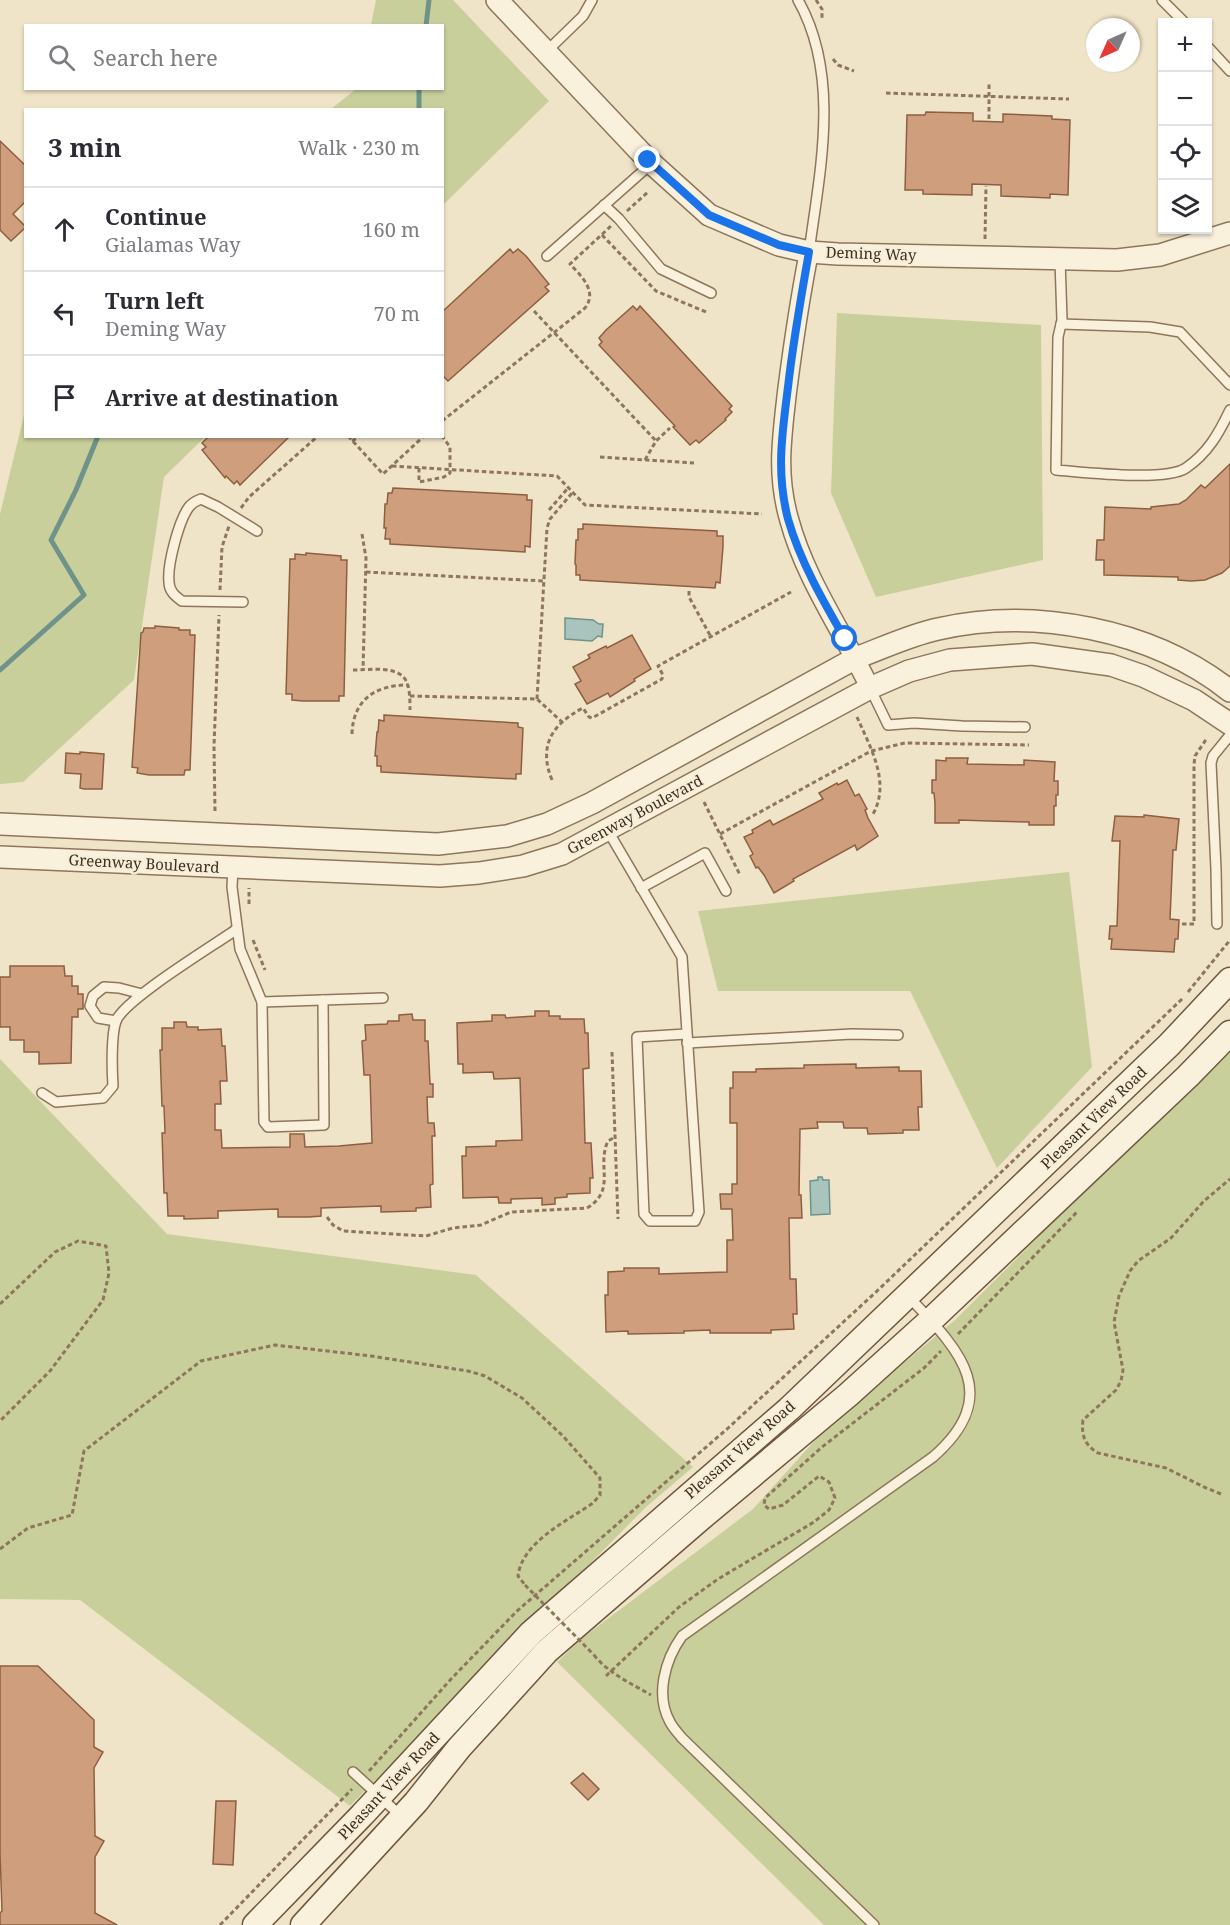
<!DOCTYPE html>
<meta charset="utf-8">
<style>
body{margin:0;font-family:"Noto Serif",serif;background:#f2f2f3;color:#2b2b33}
.controls{position:absolute;right:18px;top:18px;display:grid;overflow:hidden;border-radius:0px;box-shadow:0 2px 4px #0004}
.controls button{width:54px;height:54px;display:grid;place-items:center;padding:0;border:0;border-bottom:2px solid #e1e1e2;background:#fff;color:#2b2b33;font:30px sans-serif}
.compass{position:absolute;left:1086px;top:18px;width:54px;height:54px;border-radius:50%;background:#fff;box-shadow:0 2px 4px #0004;rotate:225deg}
.stop{position:absolute;width:18px;height:18px;margin:-14px;border:4px solid #1a73e8;border-radius:50%;background:#fff}
.stop.end{background:#1a73e8;border-color:#fff;box-shadow:0 2px 6px #0008}
.list{margin:0;padding:0;list-style:none}
h2{display:flex;justify-content:space-between;align-items:center;height:78px;margin:0;padding:0 24px;font-size:26px}
h2 small{font-size:20px;font-weight:400;color:#7c7c81}
.list li{display:grid;grid-template-columns:39px 1fr auto;gap:18px;align-items:center;box-sizing:border-box;height:84px;padding:0 24px;border-top:2px solid #e1e1e2}
.list b{display:block;font-size:22px;white-space:nowrap}
.list p{margin:0;font-size:20px;white-space:nowrap;color:#7c7c81}
.list em{font-size:20px;font-style:normal;color:#7c7c81}
.icon{flex:none;width:33px;height:33px;fill:none;stroke:currentColor;stroke-width:2;stroke-linecap:round;stroke-linejoin:round}
.map{position:relative;flex:none;width:1230px;height:1925px;overflow:hidden}
.search{position:absolute;background:#fff;box-shadow:0 2px 4px #0004;left:24px;top:24px;width:420px;height:66px;display:flex;align-items:center;gap:15px;box-sizing:border-box;padding:0 21px;border-radius:0px;color:#7c7c81;font-size:22px}
.panel{position:absolute;background:#fff;box-shadow:0 2px 4px #0004;left:24px;top:108px;width:420px;height:330px;border-radius:0px}
.map>svg:first-child{display:block}
.green{fill:#c9cf9b}
.water{fill:#a9c4bc;stroke:#6f938a;stroke-width:1.5}
.lines{fill:none;stroke-linecap:round;stroke-linejoin:round}
.stream{stroke:#6f938a;stroke-width:5}
.building{fill:#cf9f7d;stroke:#8d5f41;stroke-width:1.5}
.service-casing{stroke:#8d765c;stroke-width:12}
.minor-casing{stroke:#8d765c;stroke-width:21}
.tertiary-casing{stroke:#8d765c;stroke-width:24}
.secondary-casing{stroke:#6f573f;stroke-width:27}
.path{stroke:#8d765c;stroke-width:3;stroke-dasharray:4.5 3;stroke-linecap:butt}
.service{stroke:#faf1dc;stroke-width:9}
.minor{stroke:#faf1dc;stroke-width:18}
.tertiary{stroke:#faf1dc;stroke-width:21}
.secondary{stroke:#faf1dc;stroke-width:24}
.path-bridge{stroke:#8d765c;stroke-width:3;stroke-dasharray:4.5 3;stroke-linecap:butt}
.route{stroke:#1a73e8;stroke-width:8}
.labels{text-anchor:middle;stroke-width:5;stroke-linejoin:round;paint-order:stroke}
.street-label{font-size:15px;fill:#3d2e20;stroke:#f7eed8}
</style>
<div class="map">
<svg width="1230" height="1925" viewBox="0 0 1230 1925">
<rect width="100%" height="100%" fill="#f0e4c8"/>
<g class="green">
<polygon points="376,0 453,0 549,101 443,205 442,110 331,109 356,89 442,88 442,26 371,25"/>
<polygon points="837,313 1041,325 1043,560 876,597 831,493"/>
<polygon points="25,411 26,436 205,437 164,477 134,680 23,782 0,784 0,514"/>
<polygon points="1069,872 1092,1067 997,1168 910,991 718,991 698,911"/>
<polygon points="1230,1046 1230,1925 824,1925 557,1662 581,1639 753,1509 827,1427 955,1320"/>
<polygon points="0,1059 167,1234 476,1275 693,1467 645,1508 350,1806 80,1600 0,1599"/>
</g>
<g class="water">
<polygon points="565,618 593,620 599,624 603,624 602,637 598,636 592,641 565,639"/>
<polygon points="818,1177 822,1177 823,1180 829,1180 830,1214 811,1215 810,1181 818,1180"/>
</g>
<g class="lines">
<g class="stream">
<polyline points="426,26 429,0"/>
<polyline points="419,110 419,88"/>
<polyline points="0,670 84,595 51,540 76,490 98,436"/>
</g>
</g>
<g class="building">
<polygon points="926,112 973,113 973,121 1003,122 1003,114 1052,116 1052,119 1070,120 1068,195 1050,194 1050,198 1001,196 1001,185 972,184 972,195 923,194 923,190 905,190 907,115 925,115"/>
<polygon points="0,141 26,166 26,201 13,214 26,227 11,241 0,230"/>
<polygon points="510,249 513,253 518,249 526,256 549,284 545,287 549,291 448,381 442,375 442,312"/>
<polygon points="633,306 637,310 640,306 732,406 729,409 732,412 725,419 726,420 699,443 696,440 690,445 673,427 675,426 599,345 602,342 599,338 606,330"/>
<polygon points="209,436 290,436 240,485 237,481 234,484 226,476 225,478 202,450 206,447 202,443"/>
<polygon points="1230,464 1230,566 1222,573 1205,580 1191,581 1178,580 1178,577 1104,575 1104,560 1096,560 1097,540 1104,540 1105,507 1151,509 1151,507 1179,504 1186,500 1201,485 1205,488"/>
<polygon points="393,488 527,495 527,500 532,500 530,547 525,546 525,552 390,544 390,539 385,539 386,528 384,528 385,504 387,504 388,493 392,493"/>
<polygon points="583,524 717,531 717,536 723,536 723,547 720,583 716,582 715,588 580,580 580,575 576,575 576,565 575,564 576,540 578,540 578,529 583,529"/>
<polygon points="306,553 341,556 341,560 347,560 344,696 339,696 339,701 303,701 292,700 292,694 286,694 290,559 295,559 295,554 306,555"/>
<polygon points="155,626 179,628 179,630 190,630 190,635 195,635 190,770 185,770 184,775 149,775 137,773 138,768 132,767 141,633 143,632 144,628 155,628"/>
<polygon points="632,635 651,669 634,679 635,681 610,697 608,693 587,704 575,684 581,681 573,667 590,658 588,655 606,646 607,648"/>
<polygon points="384,715 518,723 518,727 523,728 521,774 516,774 516,779 381,772 381,766 377,766 377,756 375,756 377,732 378,732 379,720 384,721"/>
<polygon points="80,752 104,754 102,789 84,789 80,788 81,774 65,773 66,753 80,754"/>
<polygon points="946,758 968,758 967,764 1024,765 1024,760 1055,762 1054,781 1058,781 1058,795 1056,795 1056,806 1054,806 1054,825 1029,825 1029,822 989,821 959,820 959,823 935,823 935,803 934,793 932,793 932,780 936,780 936,760 946,761"/>
<polygon points="847,780 855,796 859,794 867,809 865,810 868,818 878,836 857,850 855,845 793,879 794,881 774,893 764,875 758,867 756,868 750,856 753,854 744,837 753,833 752,830 770,820 773,825 804,809 823,799 819,793 837,783 838,785"/>
<polygon points="1144,815 1179,819 1176,850 1173,850 1170,919 1179,920 1178,939 1175,939 1174,952 1111,949 1112,939 1109,939 1110,926 1117,926 1120,841 1112,841 1115,816 1144,817"/>
<polygon points="10,966 64,966 65,976 72,976 72,986 78,986 78,994 83,994 83,1009 78,1009 78,1017 72,1017 71,1063 39,1064 39,1052 24,1052 24,1040 10,1040 10,1027 0,1027 0,977 10,977"/>
<polygon points="535,1011 549,1011 549,1016 560,1016 560,1019 584,1019 585,1033 588,1033 589,1068 583,1069 585,1143 591,1143 593,1178 590,1178 590,1193 567,1194 567,1197 555,1198 555,1204 542,1205 542,1198 511,1199 511,1203 499,1203 498,1197 463,1198 462,1156 466,1156 466,1147 496,1146 496,1141 522,1140 520,1078 494,1079 493,1072 463,1073 463,1064 458,1064 457,1023 492,1021 492,1015 505,1015 506,1018 535,1016"/>
<polygon points="412,1014 413,1020 425,1020 425,1041 428,1041 430,1084 433,1084 433,1097 427,1097 428,1123 434,1123 435,1136 432,1136 433,1184 430,1185 431,1207 416,1208 416,1211 381,1212 381,1206 321,1208 321,1216 309,1217 278,1217 278,1209 218,1211 218,1218 184,1219 184,1216 168,1216 167,1193 164,1193 162,1133 165,1133 164,1106 162,1106 160,1050 162,1050 162,1028 174,1028 174,1022 186,1022 187,1027 198,1027 198,1030 221,1029 222,1046 225,1046 227,1081 220,1081 221,1104 215,1104 215,1130 221,1130 222,1148 290,1147 290,1134 304,1134 305,1147 339,1146 372,1143 370,1075 364,1075 362,1041 366,1040 365,1025 387,1024 388,1021 399,1021 399,1015"/>
<polygon points="856,1064 856,1068 899,1067 899,1071 921,1071 922,1107 918,1107 919,1130 903,1130 903,1133 868,1134 867,1128 844,1128 843,1122 817,1122 818,1128 800,1129 799,1195 801,1195 802,1218 789,1218 790,1279 796,1279 797,1314 793,1314 794,1329 771,1330 771,1333 710,1333 710,1330 684,1331 684,1333 628,1334 628,1331 606,1332 605,1295 608,1295 608,1272 624,1271 624,1268 659,1268 659,1274 727,1272 727,1240 733,1240 732,1209 721,1209 720,1194 732,1194 732,1184 737,1184 737,1123 730,1123 730,1088 733,1088 733,1072 756,1072 756,1069 804,1068 804,1065"/>
<polygon points="0,1666 38,1666 94,1720 94,1747 103,1752 94,1768 95,1836 104,1841 95,1857 95,1913 117,1925 0,1925 0,1913 2,1911 0,1853"/>
<polygon points="583,1773 599,1789 588,1800 571,1783"/>
<polygon points="216,1801 236,1801 233,1865 213,1864"/>
</g>
<g class="lines">
<g class="service-casing">
<g id="service">
<path d="M798,0C841,76 820,170 809,252"/>
<polyline points="1162,0 1184,22"/>
<polyline points="1208,47 1230,71"/>
<polyline points="546,52 583,16 592,0"/>
<polyline points="604,205 619,219 661,269 711,293"/>
<polyline points="547,256 652,163"/>
<path d="M1060,260L1062,320L1058,337L1056,470C1083,472 1165,482 1186,468C1208,453 1219,433 1230,410"/>
<polyline points="1061,324 1150,327 1180,332 1230,385"/>
<path d="M243,602L182,601C175,596 169,591 169,582C167,565 179,520 189,507C192,503 196,501 201,499L218,507L257,531"/>
<polyline points="870,688 888,725 914,723 962,726 1025,727"/>
<polyline points="608,831 682,957 699,1212 695,1221 650,1221 644,1214 637,1037 686,1034"/>
<polyline points="233,868 232,887 240,949 262,1002 383,998"/>
<polyline points="641,888 705,853 726,891"/>
<polyline points="1217,924 1216,869 1211,763 1213,756 1230,735"/>
<polyline points="262,1002 264,1122 268,1127 324,1125 323,1000"/>
<polyline points="116,1021 98,1018 90,1006 93,996 104,987 119,988 142,994"/>
<polyline points="687,1043 852,1034 898,1035"/>
<path d="M42,1093L56,1102L103,1098L113,1086C112,1071 111,1035 116,1021C125,999 213,946 237,929"/>
<polyline points="353,1772 401,1816"/>
<path d="M874,1925L682,1738C678,1733 673,1728 670,1722C655,1695 665,1660 682,1636L933,1457C1005,1394 958,1349 908,1296"/>
</g>
</g>
<g class="minor-casing">
<path id="minor" d="M809,252C800,298 793,345 787,392C782,437 776,474 789,519C805,579 843,632 870,688"/>
</g>
<g class="tertiary-casing">
<g id="tertiary">
<polyline points="497,0 648,160 709,215 779,245 809,252 838,254 1117,260 1160,255 1230,233"/>
<path d="M0,824L438,844L507,836L547,824L592,803L856,658C883,648 910,635 938,629C1034,607 1152,629 1230,691"/>
<polyline points="0,857 440,876 479,873 523,866 562,854 870,688 909,671 950,660 1032,654 1111,665 1143,676 1194,700 1230,724"/>
</g>
</g>
<g class="secondary-casing">
<g id="secondary">
<polyline points="255,1925 362,1815 531,1633 789,1409 1169,1045 1230,980"/>
<polyline points="303,1925 416,1802 459,1748 547,1651 701,1518 848,1395 931,1320 1188,1076 1230,1033"/>
</g>
</g>
<g class="path">
<polyline points="816,0 822,9 822,18"/>
<polyline points="833,59 838,65 854,71"/>
<polyline points="886,93 1069,99"/>
<polyline points="989,119 989,83"/>
<polyline points="627,211 648,192"/>
<polyline points="602,235 656,291 706,312"/>
<polyline points="985,239 986,186"/>
<polyline points="534,311 656,441"/>
<path d="M442,421L585,308C598,291 581,276 570,264L611,226"/>
<polyline points="348,436 383,474 424,436"/>
<polyline points="352,441 360,436"/>
<polyline points="600,457 694,463"/>
<polyline points="645,460 656,441 670,428"/>
<polyline points="392,466 557,476 585,505 762,514"/>
<polyline points="419,468 419,482 444,477 450,473 450,447 442,436"/>
<polyline points="241,508 249,497 318,436"/>
<polyline points="549,510 568,488"/>
<polyline points="362,534 366,558 363,670"/>
<polyline points="366,572 544,581"/>
<polyline points="220,590 222,547 229,526"/>
<polyline points="689,591 689,597 711,637"/>
<path d="M353,670C371,670 403,664 408,686C410,693 410,702 410,710"/>
<polyline points="410,696 537,699 562,722"/>
<polyline points="537,699 547,528 550,519 572,493"/>
<path d="M857,717C870,747 891,782 873,814"/>
<path d="M352,734C353,700 375,685 408,685"/>
<path d="M552,780C538,746 552,724 583,708L589,717L592,718L662,679L663,675L658,666L791,592"/>
<polyline points="704,802 740,875"/>
<polyline points="215,811 214,746 219,615"/>
<polyline points="720,834 871,751 905,743 1029,745"/>
<polyline points="249,904 249,888"/>
<polyline points="1182,924 1194,924 1194,764 1195,756 1207,738"/>
<polyline points="253,940 265,970"/>
<polyline points="1188,992 1230,940"/>
<polyline points="612,1052 618,1219"/>
<path d="M327,1217L333,1225L343,1231L426,1236L453,1228L481,1225L511,1212L587,1208C617,1190 596,1166 608,1141L615,1137"/>
<polyline points="0,1304 55,1252 78,1241 106,1246 109,1273 103,1300 50,1371 0,1421"/>
<polyline points="958,1334 1077,1212"/>
<path d="M1221,1494L1204,1487L1166,1468L1098,1453C1085,1445 1081,1436 1083,1420L1116,1390L1121,1381L1123,1370L1114,1322L1119,1296L1130,1271L1138,1261L1171,1238L1204,1201L1230,1179"/>
<path d="M0,1549L28,1528L72,1515L84,1451L201,1361L275,1345L371,1356L468,1371L485,1376L522,1398L563,1436L600,1478V1495L593,1503C567,1521 522,1542 518,1576L525,1585"/>
<path d="M594,1655C608,1673 632,1684 651,1695"/>
<polyline points="606,1676 679,1607 718,1579 814,1522 829,1510 835,1498 829,1482 819,1476 783,1505 769,1509 764,1505 765,1498 822,1447 924,1368 941,1351"/>
<polyline points="369,1771 452,1678 517,1611 727,1429 876,1292 1182,999"/>
<polyline points="220,1925 352,1789"/>
</g>
<use href="#service" class="service"/>
<use href="#minor" class="minor"/>
<use href="#tertiary" class="tertiary"/>
<use href="#secondary" class="secondary"/>
<polyline class="path-bridge" points="525,1585 594,1655"/>
</g>
<g class="lines">
<path class="route" d="M648,160L709,215L779,245L809,252C801,297 793,342 788,387C782,434 776,473 788,519C800,561 823,601 845,639"/>
</g>
<g class="labels">
<g class="street-label">
<text transform="translate(871 254) rotate(2)" y="5">Deming Way</text>
<text transform="translate(635 815) rotate(-28)" y="5">Greenway Boulevard</text>
<text transform="translate(144 864) rotate(3)" y="5">Greenway Boulevard</text>
<text transform="translate(1094 1118) rotate(-44)" y="5">Pleasant View Road</text>
<text transform="translate(740 1450) rotate(-41)" y="5">Pleasant View Road</text>
<text transform="translate(389 1786) rotate(-47)" y="5">Pleasant View Road</text>
</g>
</g>
</svg>
<div class="controls">
<button>+</button>
<button>−</button>
<button><svg class="icon" aria-label="locate" viewBox="0 0 24 24"><circle cx="12" cy="12" r="6"/><path d="M12 2v4M12 18v4M2 12h4M18 12h4"/></svg></button>
<button><svg class="icon" aria-label="layers" viewBox="0 0 24 24"><path d="M12 4l9 5-9 5-9-5zM3 14l9 5 9-5"/></svg></button>
</div>
<svg class="compass" viewBox="-18 -18 36 36"><path d="M0-13l5 13h-10z" fill="#e53935"/><path d="M0 13l5-13h-10z" fill="#7c7c81"/></svg>
<div class="stop" style="left:845px;top:639px"></div>
<div class="stop end" style="left:648px;top:160px"></div>
<div class="search"><svg class="icon" aria-label="search" viewBox="0 0 24 24"><circle cx="10" cy="10" r="6"/><path d="M15 15l6 6"/></svg>Search here</div>
<section class="panel">
<h2>3 min<small>Walk · 230 m</small></h2>
<ul class="list">
<li><svg class="icon" aria-label="ahead" viewBox="0 0 24 24"><path d="M12 20V5M6 11l6-6 6 6"/></svg><div><b>Continue</b><p>Gialamas Way</p></div><em>160 m</em></li>
<li><svg class="icon" aria-label="left" viewBox="0 0 24 24"><path d="M17 20v-9H6M10 6l-5 5 5 5"/></svg><div><b>Turn left</b><p>Deming Way</p></div><em>70 m</em></li>
<li><svg class="icon" aria-label="arrive" viewBox="0 0 24 24"><path d="M6 21V4h12l-3 4 3 4H6"/></svg><div><b>Arrive at destination</b></div></li>
</ul>
</section>
</div>
